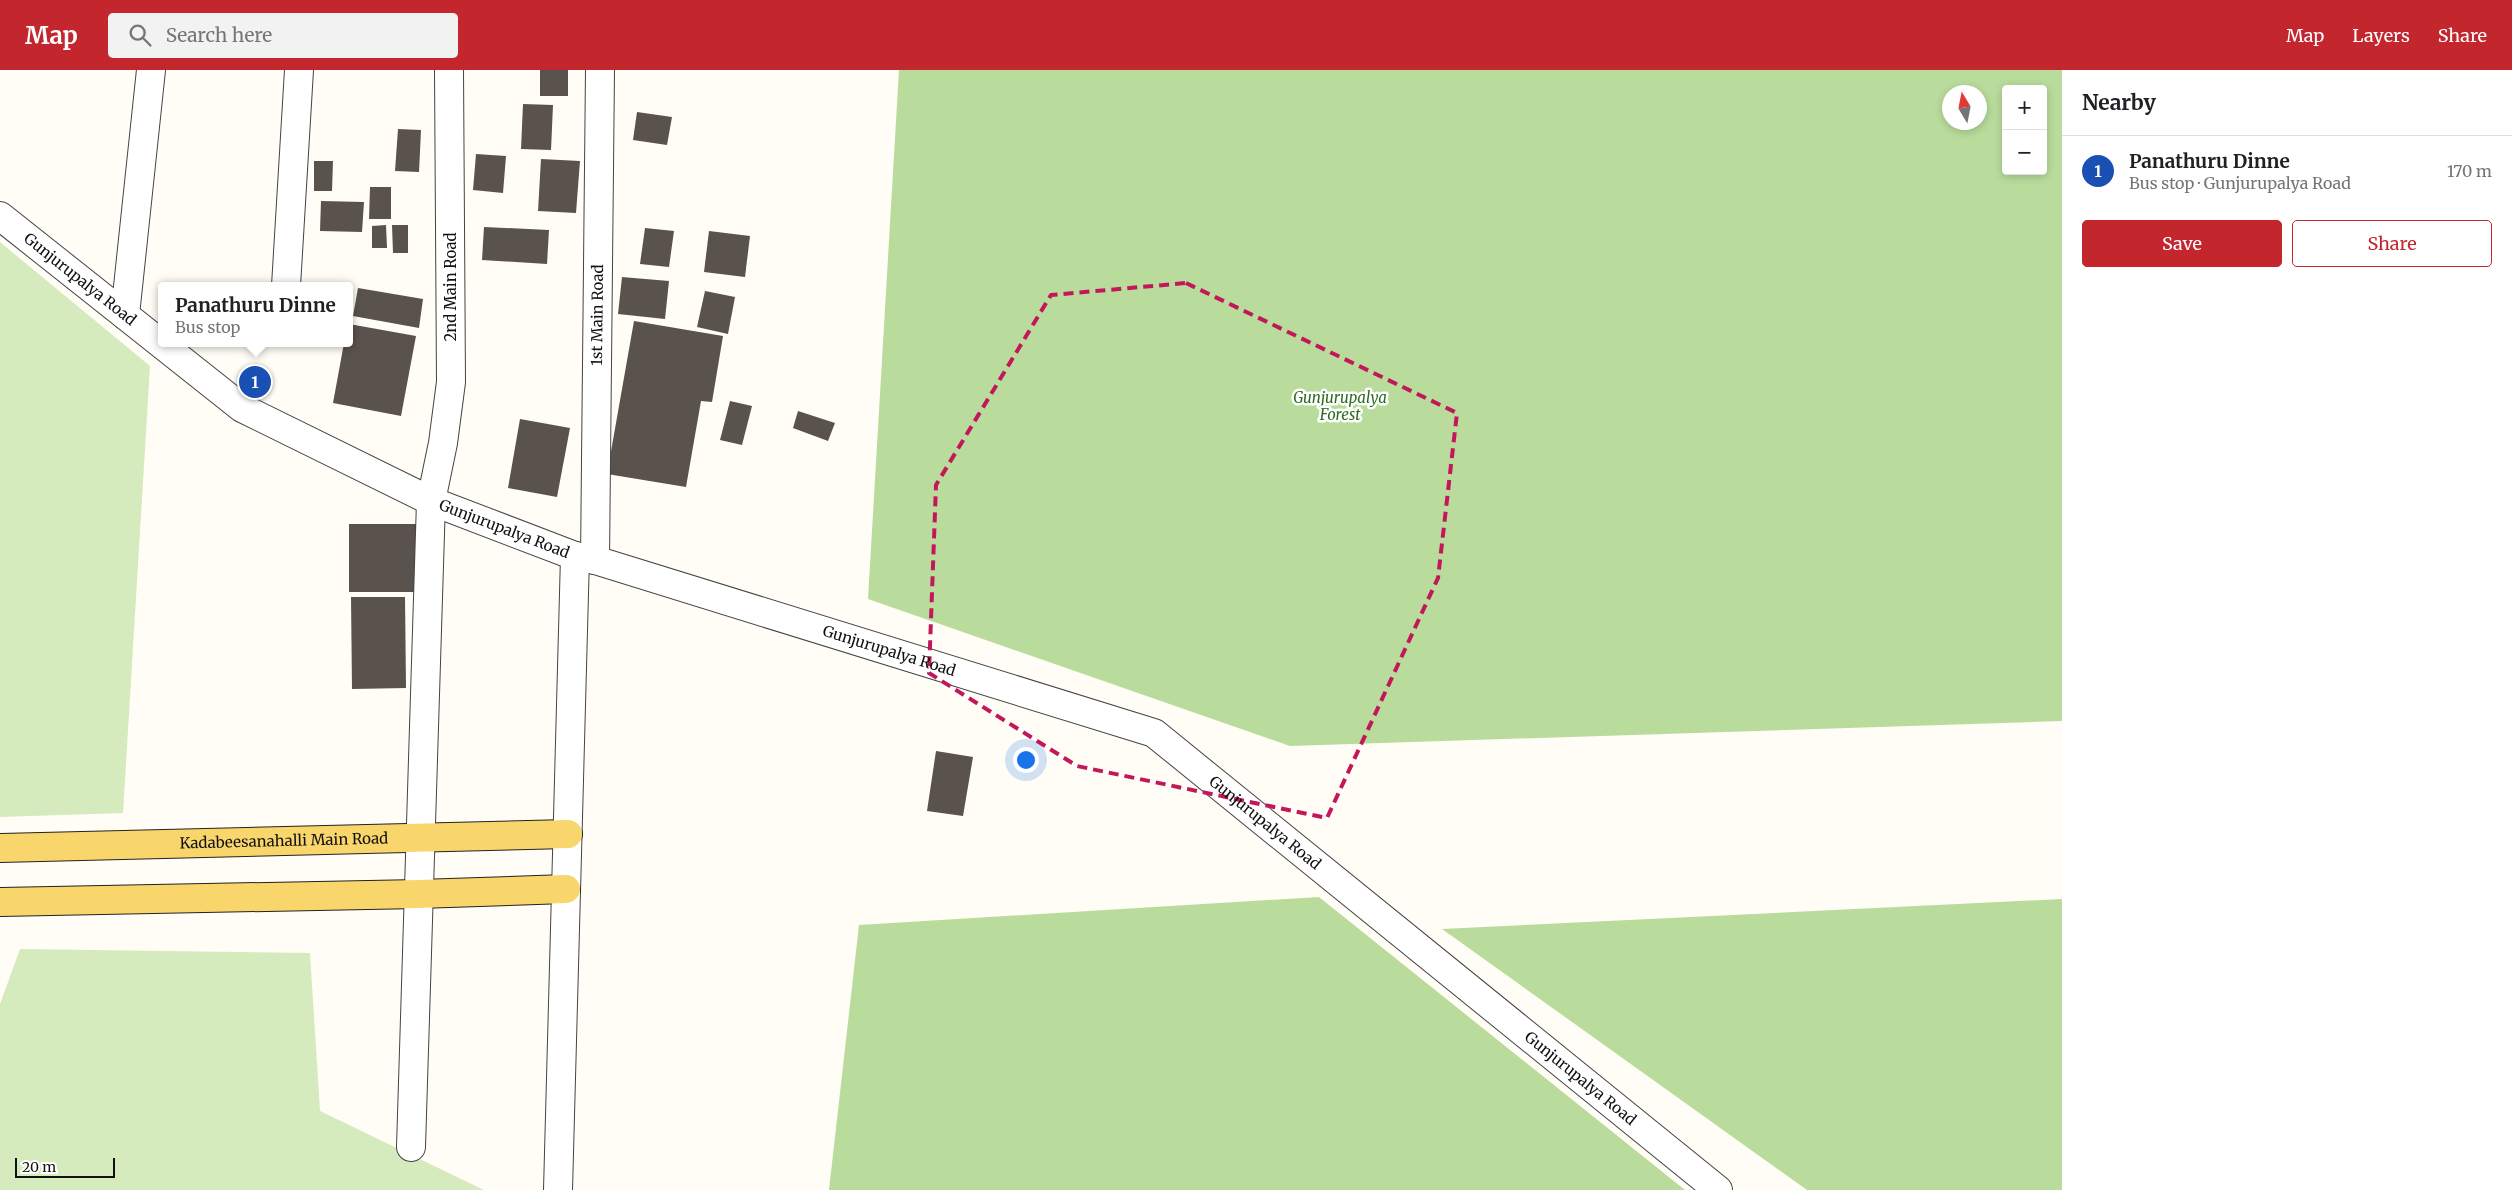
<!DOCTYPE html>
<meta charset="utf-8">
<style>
body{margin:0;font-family:Merriweather,serif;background:#f2f2f2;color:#202124}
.controls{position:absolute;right:15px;top:15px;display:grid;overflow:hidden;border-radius:5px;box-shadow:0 2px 8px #0003}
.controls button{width:45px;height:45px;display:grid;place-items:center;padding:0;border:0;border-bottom:1px solid #e0e0e0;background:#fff;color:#202124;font:25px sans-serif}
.compass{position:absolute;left:1942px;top:15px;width:45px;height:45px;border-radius:50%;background:#fff;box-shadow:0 2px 8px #0003;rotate:350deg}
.scale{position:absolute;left:15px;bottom:12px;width:100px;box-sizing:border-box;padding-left:5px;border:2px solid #111;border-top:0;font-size:14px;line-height:18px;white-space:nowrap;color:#111;-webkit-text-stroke:4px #fff;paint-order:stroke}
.you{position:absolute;left:1025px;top:689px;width:18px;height:18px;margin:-12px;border:4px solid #fff;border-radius:50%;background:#1a73e8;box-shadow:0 0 0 8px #1a73e833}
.badge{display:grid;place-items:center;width:32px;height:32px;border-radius:50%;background:#c4262e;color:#fff;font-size:16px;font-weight:700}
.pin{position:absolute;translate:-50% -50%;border:2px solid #fff;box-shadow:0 1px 5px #0006}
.popup{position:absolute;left:158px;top:212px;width:195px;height:65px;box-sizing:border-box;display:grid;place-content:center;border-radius:5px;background:#fff;filter:drop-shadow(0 1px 4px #0005);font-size:16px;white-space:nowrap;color:#757577}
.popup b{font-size:19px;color:#202124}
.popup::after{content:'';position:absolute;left:50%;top:100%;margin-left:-10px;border:10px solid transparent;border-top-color:#fff}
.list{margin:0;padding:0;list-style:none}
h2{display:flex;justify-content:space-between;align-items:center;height:65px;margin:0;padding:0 20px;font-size:21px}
h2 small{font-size:16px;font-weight:400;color:#757577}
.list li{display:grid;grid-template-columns:32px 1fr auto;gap:15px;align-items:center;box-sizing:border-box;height:70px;padding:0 20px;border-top:1px solid #e0e0e0}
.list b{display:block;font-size:19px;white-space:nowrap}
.list p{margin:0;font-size:16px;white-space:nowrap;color:#757577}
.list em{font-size:16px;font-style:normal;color:#757577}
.actions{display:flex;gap:10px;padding:15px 20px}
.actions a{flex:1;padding:11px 0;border:1px solid #c4262e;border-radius:5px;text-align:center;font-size:18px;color:#c4262e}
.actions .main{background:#c4262e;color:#fff}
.icon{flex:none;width:28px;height:28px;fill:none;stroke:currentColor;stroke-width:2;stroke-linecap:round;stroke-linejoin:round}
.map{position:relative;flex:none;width:2062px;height:1120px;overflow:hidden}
header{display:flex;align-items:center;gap:30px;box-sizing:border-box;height:70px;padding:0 25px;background:#c4262e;color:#fff}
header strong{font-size:24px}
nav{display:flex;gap:28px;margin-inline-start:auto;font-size:18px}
.search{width:350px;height:45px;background:#f2f2f2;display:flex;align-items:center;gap:12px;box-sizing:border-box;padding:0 18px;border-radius:5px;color:#757577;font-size:19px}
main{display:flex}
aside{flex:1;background:#fff}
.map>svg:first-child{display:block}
.green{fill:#d5ebbd}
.forest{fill:#b9dc9c;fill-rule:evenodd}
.building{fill:#5a524d}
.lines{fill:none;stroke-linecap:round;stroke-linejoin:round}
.minor-casing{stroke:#444;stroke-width:30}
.tertiary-casing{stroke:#444;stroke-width:30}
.primary-casing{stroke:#222;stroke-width:30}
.minor{stroke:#fff;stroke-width:28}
.tertiary{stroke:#fff;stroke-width:28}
.primary{stroke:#f9d66b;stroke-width:28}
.marked{fill:none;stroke:#c2185b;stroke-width:4;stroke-dasharray:10 6;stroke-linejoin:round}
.labels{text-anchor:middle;stroke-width:5;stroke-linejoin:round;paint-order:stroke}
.street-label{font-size:15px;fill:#111;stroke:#fff}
.park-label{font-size:15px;font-style:italic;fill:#2f6b1f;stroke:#fff}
</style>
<header>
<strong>Map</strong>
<div class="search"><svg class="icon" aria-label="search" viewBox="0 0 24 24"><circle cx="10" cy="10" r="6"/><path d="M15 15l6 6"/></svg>Search here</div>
<nav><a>Map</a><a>Layers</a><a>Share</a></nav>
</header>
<main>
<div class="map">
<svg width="2062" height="1120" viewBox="0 0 2062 1120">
<rect width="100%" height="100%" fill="#fffdf5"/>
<g class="green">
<polygon points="0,172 150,296 123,743 0,747"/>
<polygon points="20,879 310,883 320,1041 484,1120 0,1120 0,934"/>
</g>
<g class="forest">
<path d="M899,0H2062V651L1290,676L868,529ZM2006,19H2043V101H2006ZM1950,22H1980V52H1950Z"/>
<polygon points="1319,827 1685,1120 829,1120 859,855"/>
<polygon points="2062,829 2062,1120 1807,1120 1442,859"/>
</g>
<g class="building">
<rect x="540" y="0" width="28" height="26"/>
<polygon points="523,34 553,35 551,80 521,79"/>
<polygon points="637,42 672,47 667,75 633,70"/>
<polygon points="398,59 421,60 419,102 395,101"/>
<polygon points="476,84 506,86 503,123 473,120"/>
<polygon points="541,89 580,91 576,143 538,141"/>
<polygon points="314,91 333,91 332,121 314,121"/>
<polygon points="370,117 391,117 391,149 369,149"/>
<polygon points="321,131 364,132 362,162 320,161"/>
<polygon points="386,155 387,178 372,178 372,156"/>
<polygon points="392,155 408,155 408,183 393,183"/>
<polygon points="484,157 549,160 547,194 482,190"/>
<polygon points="645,158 674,161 669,197 640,194"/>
<polygon points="709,161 750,166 745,207 704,202"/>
<polygon points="622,207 669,211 665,249 618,244"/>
<polygon points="358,218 423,229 419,258 353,246"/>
<polygon points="705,221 735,227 728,264 697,257"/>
<polygon points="634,251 723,266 712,332 701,331 686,417 607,404"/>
<polygon points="349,254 416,266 401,346 333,333 344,273 349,273"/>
<polygon points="730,331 752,336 742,375 720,370"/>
<polygon points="798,341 835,353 828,371 793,358"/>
<polygon points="520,349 570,358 557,427 508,418"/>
<polygon points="349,454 420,454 421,522 349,522"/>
<polygon points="351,527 405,527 406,618 352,619"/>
<polygon points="936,681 973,687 963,746 927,741"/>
</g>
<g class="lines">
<g class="minor-casing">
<g id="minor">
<polyline points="286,216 299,0"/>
<polyline points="125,245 151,0"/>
<path id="s1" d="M595,490L600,0"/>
<polyline points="411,1077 431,431 443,373 451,312 449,0"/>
<polyline points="558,1120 575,486"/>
</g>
</g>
<g class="tertiary-casing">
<g id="tertiary">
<path id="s2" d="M0,146L242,338L431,431L575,486L595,490L1154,663L1718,1120"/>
</g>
</g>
<g class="primary-casing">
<g id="primary">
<path id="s3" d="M0,778L568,764"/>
<polyline points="0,832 419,824 566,819"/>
</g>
</g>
<use href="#minor" class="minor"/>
<use href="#tertiary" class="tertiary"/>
<use href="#primary" class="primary"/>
</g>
<path class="marked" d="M1186,213L1457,343L1438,508L1327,748L1077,696L929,603L936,415L1051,225Z"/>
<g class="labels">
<g class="street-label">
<text dy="5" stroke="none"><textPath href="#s2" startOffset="102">Gunjurupalya Road</textPath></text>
<text transform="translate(451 217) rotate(-90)" y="5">2nd Main Road</text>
<text dy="5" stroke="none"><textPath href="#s1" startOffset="245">1st Main Road</textPath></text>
<text dy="5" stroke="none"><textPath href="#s2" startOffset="598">Gunjurupalya Road</textPath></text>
<text dy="5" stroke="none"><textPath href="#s2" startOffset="1002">Gunjurupalya Road</textPath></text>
<text dy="5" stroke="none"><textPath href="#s2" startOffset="1422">Gunjurupalya Road</textPath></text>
<text dy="5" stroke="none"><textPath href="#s3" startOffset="284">Kadabeesanahalli Main Road</textPath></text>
<text dy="5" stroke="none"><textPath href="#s2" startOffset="1828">Gunjurupalya Road</textPath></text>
</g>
<g class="park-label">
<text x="1340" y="333">Gunjurupalya<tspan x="1340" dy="17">Forest</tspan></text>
</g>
</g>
</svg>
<div class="controls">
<button>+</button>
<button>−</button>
</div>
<svg class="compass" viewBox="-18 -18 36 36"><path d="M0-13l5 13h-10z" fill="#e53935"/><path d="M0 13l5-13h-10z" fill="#757577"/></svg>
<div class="scale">20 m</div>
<div class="you"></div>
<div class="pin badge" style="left:255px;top:312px;background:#1a4fb4">1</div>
<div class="popup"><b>Panathuru Dinne</b>Bus stop</div>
</div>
<aside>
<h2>Nearby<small></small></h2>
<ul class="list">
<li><span class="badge" style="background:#1a4fb4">1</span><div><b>Panathuru Dinne</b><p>Bus stop · Gunjurupalya Road</p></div><em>170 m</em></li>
</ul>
<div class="actions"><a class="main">Save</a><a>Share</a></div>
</aside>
</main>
